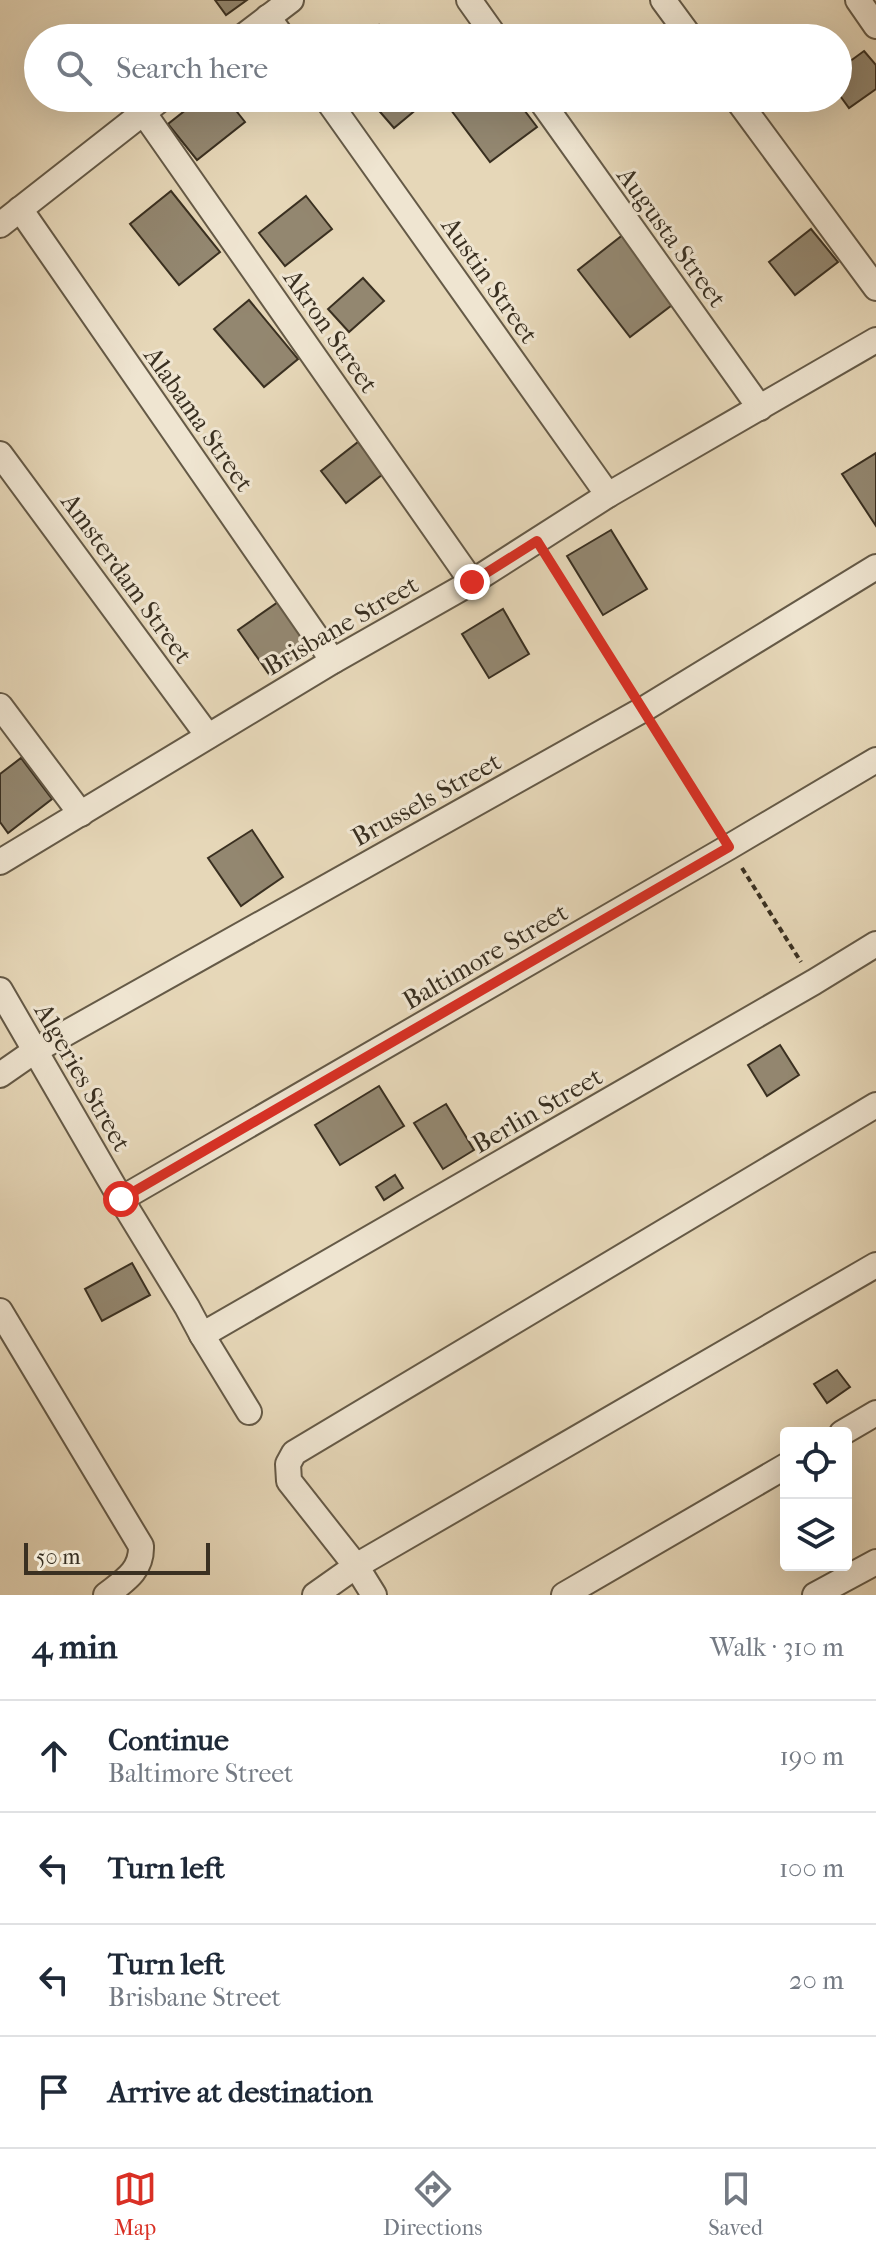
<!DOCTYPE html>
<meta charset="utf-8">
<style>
body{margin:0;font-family:"IM FELL French Canon",serif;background:#f2f2f3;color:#1f2937}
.controls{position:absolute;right:24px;bottom:24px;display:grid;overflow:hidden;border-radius:8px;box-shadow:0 8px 32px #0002}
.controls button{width:72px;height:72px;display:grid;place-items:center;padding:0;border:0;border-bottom:2px solid #e0e1e3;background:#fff;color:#1f2937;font:40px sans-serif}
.scale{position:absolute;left:24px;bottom:20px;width:186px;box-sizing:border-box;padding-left:8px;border:4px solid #3a3021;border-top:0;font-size:22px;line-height:28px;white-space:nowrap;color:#3a3021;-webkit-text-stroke:6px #efe5d1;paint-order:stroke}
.stop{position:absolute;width:24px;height:24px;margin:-18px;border:6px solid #d93025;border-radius:50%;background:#fff}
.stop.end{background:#d93025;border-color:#fff;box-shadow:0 2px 8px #0008}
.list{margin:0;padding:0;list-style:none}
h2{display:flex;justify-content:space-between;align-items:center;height:104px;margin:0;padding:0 32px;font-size:34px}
h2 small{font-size:26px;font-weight:400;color:#747a83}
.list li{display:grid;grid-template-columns:52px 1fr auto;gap:24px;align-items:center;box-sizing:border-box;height:112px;padding:0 32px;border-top:2px solid #e0e1e3}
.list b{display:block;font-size:30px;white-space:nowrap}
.list p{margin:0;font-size:26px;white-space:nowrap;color:#747a83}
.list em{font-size:26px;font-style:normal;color:#747a83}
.icon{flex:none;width:44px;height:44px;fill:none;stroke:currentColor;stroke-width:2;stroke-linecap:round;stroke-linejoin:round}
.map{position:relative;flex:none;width:876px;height:1595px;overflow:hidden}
.search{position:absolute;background:#fff;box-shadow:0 8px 32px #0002;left:24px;right:24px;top:24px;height:88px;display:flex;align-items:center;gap:20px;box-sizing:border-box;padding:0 28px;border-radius:44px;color:#747a83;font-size:30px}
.sheet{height:552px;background:#fff}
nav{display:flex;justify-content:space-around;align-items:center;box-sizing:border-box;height:112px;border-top:2px solid #e0e1e3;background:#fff;font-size:22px;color:#747a83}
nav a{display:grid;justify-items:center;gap:4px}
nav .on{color:#d93025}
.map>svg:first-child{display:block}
.building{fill:#938770;stroke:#3a3021;stroke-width:2}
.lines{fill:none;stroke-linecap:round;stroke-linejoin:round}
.minor-casing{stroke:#655a47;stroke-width:28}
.path{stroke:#3a3021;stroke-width:4;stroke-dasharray:6 4;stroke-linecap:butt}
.minor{stroke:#efe5d1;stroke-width:24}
.route{stroke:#d93025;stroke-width:10}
.labels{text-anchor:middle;stroke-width:6;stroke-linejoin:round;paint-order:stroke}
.street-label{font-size:26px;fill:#3a3021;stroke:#efe5d1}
</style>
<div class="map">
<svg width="876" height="1595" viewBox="0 0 876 1595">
<rect width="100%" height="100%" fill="#e6d7b8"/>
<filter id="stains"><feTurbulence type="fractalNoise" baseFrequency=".0025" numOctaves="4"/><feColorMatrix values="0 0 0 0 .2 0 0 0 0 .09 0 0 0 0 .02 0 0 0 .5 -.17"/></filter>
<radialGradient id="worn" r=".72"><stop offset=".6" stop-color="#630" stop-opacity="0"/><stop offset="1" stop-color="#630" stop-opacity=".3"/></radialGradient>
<g class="building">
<polygon points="215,0 247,0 226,15"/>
<polygon points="379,25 391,38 364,38"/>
<polygon points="864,51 876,65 876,89 849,108 838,93 838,70"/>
<polygon points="201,98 226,98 245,122 197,160 168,124"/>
<polygon points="368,98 430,98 394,128"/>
<polygon points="442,98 515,98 537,127 490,162"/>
<polygon points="171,191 220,252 179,285 130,224"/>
<polygon points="306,196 332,229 285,266 259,233"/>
<polygon points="811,229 838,262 795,295 769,262"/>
<polygon points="624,234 676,302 630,337 578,270"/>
<polygon points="363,278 384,301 349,332 328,309"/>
<polygon points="249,300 298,359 264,387 214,329"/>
<polygon points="358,442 383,474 346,503 321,471"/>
<polygon points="876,453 876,526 842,474"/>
<polygon points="611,530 647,589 603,615 567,556"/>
<polygon points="281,600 314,647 271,677 238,630"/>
<polygon points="503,609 529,654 489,678 462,634"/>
<polygon points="21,758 52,799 8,833 0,822 0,774"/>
<polygon points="252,830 283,877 241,906 208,858"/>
<polygon points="780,1045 799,1075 767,1096 748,1065"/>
<polygon points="379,1086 404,1126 340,1165 315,1125"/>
<polygon points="446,1104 474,1150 443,1169 414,1123"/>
<polygon points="395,1175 403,1188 384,1200 376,1187"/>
<polygon points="132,1263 150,1295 102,1321 85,1289"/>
<polygon points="837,1370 850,1387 827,1403 814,1384"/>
</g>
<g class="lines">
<g class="minor-casing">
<g id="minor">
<polyline points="469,0 496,38"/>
<polyline points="663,0 691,38"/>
<polyline points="858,0 876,26"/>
<polyline points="268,17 283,38"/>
<polyline points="241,38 291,0"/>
<polyline points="326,98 608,495"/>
<polyline points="539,98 760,408"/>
<polyline points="736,98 876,288"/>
<polyline points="143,112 472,582"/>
<polyline points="20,209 333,661"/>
<polyline points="0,225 162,98"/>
<polyline points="0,454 208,736"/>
<polyline points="0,706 81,814"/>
<polyline points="0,862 333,661 472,582 608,495 876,340"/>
<polyline points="0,990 121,1199 187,1307 202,1335 814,982 876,944"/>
<polyline points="0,1075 36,1050 644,709 876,567"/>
<polyline points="121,1199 729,847 876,760"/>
<path d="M0,1311L141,1546C142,1571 124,1581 106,1595"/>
<polyline points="202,1335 249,1412"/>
<polyline points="842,1433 876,1413"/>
<polyline points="315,1595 356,1566 876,1265"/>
<polyline points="374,1595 356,1566 289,1481 288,1464 294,1453 876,1105"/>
<polyline points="564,1595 786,1466"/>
<polyline points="815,1595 876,1562"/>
</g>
</g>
<g class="path">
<polyline points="549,560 632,691"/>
<polyline points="656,729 716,827"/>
<polyline points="742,868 801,962"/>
</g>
<use href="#minor" class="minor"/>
</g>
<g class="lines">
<polyline class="route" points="121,1199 729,847 537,541 472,582"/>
</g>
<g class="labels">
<g class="street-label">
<text transform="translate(672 237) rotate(54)" y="9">Augusta Street</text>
<text transform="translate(490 280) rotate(55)" y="9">Austin Street</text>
<text transform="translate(331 331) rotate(55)" y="9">Akron Street</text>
<text transform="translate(199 419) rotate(55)" y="9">Alabama Street</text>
<text transform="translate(127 578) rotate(54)" y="9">Amsterdam Street</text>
<text transform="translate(341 625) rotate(-30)" y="9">Brisbane Street</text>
<text transform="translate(426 799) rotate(-29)" y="9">Brussels Street</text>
<text transform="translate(485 956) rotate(-30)" y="9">Baltimore Street</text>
<text transform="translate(83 1077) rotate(60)" y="9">Algeries Street</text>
<text transform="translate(537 1110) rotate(-30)" y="9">Berlin Street</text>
</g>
</g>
<rect width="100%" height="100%" filter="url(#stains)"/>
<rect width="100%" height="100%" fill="url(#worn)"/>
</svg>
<div class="controls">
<button><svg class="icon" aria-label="locate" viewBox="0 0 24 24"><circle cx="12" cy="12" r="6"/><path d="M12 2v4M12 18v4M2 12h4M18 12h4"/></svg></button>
<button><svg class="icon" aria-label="layers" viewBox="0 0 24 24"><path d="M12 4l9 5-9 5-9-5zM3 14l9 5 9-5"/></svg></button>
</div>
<div class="scale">50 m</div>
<div class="stop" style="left:121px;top:1199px"></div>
<div class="stop end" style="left:472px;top:582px"></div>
<div class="search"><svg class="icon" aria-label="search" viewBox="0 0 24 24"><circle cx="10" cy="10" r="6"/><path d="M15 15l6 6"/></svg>Search here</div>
</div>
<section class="sheet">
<h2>4 min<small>Walk · 310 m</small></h2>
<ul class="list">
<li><svg class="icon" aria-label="ahead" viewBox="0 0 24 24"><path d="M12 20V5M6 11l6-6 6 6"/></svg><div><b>Continue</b><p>Baltimore Street</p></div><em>190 m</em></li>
<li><svg class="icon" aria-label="left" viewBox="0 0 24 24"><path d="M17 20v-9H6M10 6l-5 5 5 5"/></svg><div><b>Turn left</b></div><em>100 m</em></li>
<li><svg class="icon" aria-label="left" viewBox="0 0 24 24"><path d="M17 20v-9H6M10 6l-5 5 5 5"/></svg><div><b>Turn left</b><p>Brisbane Street</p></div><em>20 m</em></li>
<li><svg class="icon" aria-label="arrive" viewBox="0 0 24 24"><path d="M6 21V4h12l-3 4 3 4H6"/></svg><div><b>Arrive at destination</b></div></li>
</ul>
</section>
<nav>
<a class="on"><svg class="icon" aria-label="map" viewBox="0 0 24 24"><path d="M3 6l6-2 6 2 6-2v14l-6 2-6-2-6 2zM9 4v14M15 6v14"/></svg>Map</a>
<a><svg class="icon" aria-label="directions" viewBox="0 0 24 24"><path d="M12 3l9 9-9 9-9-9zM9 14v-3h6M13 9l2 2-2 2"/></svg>Directions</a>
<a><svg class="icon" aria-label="saved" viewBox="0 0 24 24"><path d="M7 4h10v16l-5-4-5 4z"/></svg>Saved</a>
</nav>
